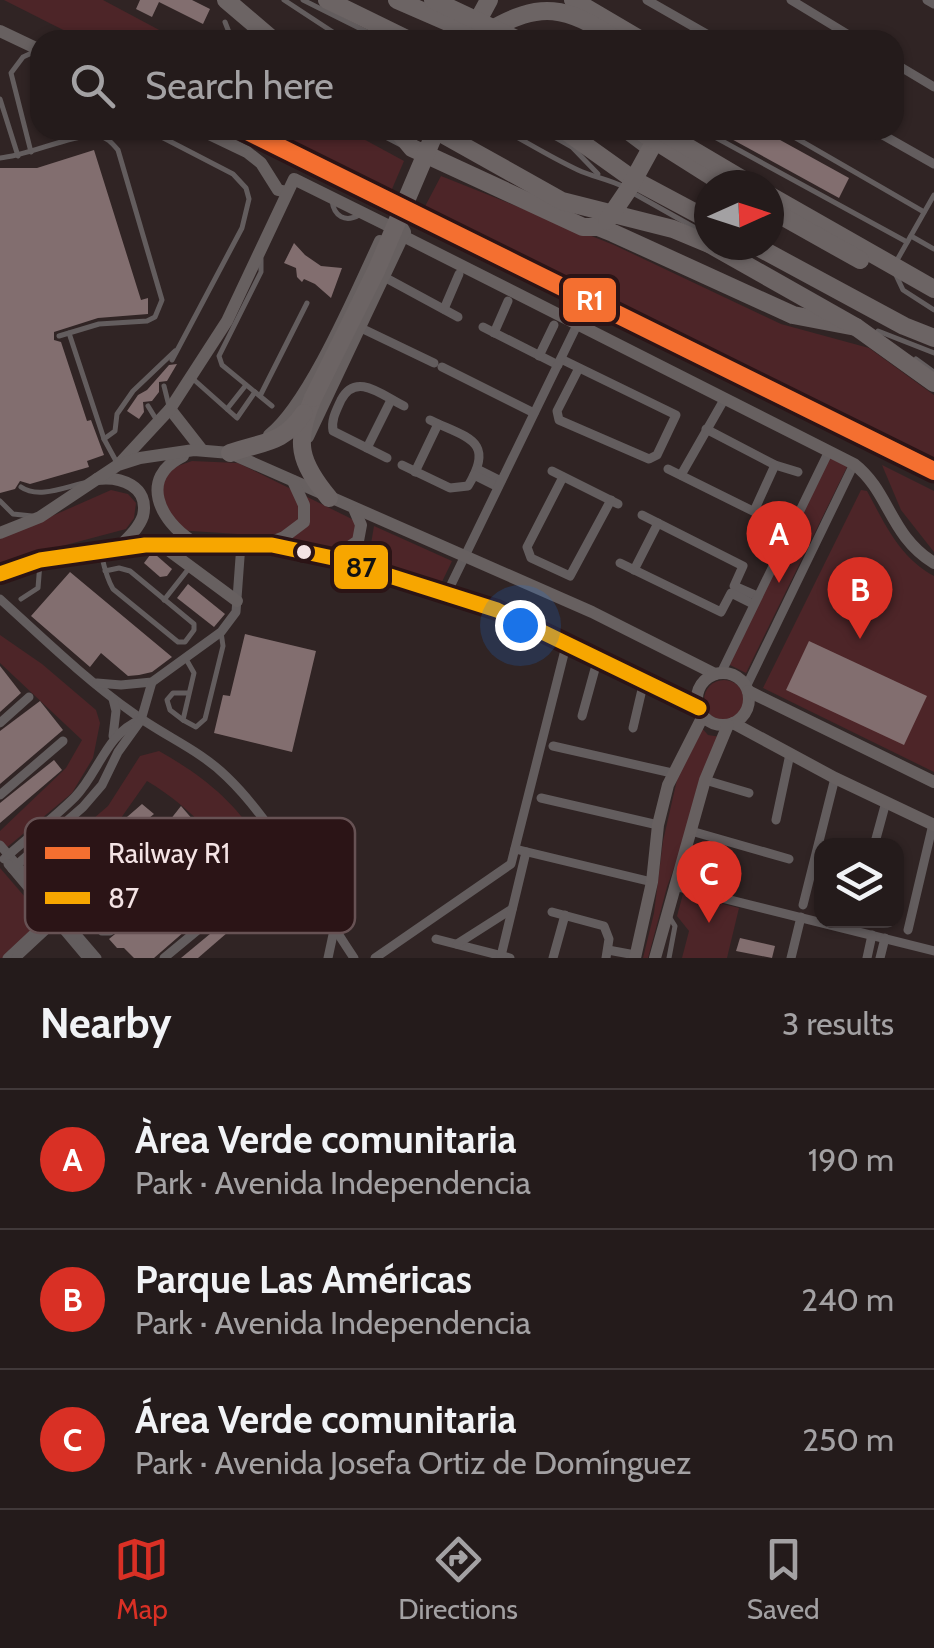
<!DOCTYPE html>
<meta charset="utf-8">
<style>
body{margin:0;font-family:Cabin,sans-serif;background:#2c2424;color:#f1f3f6}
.controls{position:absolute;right:30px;bottom:30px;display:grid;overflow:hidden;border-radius:20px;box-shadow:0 2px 8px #0004}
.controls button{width:90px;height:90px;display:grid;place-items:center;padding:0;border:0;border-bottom:2px solid #41393a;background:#241b1b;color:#f1f3f6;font:50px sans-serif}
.compass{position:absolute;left:694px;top:170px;width:90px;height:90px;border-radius:50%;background:#241b1b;box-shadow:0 2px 8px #0004;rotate:87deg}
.you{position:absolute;left:520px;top:625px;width:35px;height:35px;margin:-25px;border:8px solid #fff;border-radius:50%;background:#1a73e8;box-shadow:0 0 0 15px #1a73e833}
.badge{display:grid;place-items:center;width:65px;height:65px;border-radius:50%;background:#d93025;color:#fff;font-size:32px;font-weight:700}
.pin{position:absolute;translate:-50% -82px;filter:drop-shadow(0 2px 5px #0008)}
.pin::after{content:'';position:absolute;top:52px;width:35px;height:30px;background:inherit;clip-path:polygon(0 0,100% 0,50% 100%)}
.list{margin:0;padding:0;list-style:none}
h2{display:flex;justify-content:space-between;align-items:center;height:130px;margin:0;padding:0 40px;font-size:42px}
h2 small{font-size:32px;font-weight:400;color:#a3a1a3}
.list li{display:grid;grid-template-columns:65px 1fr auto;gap:30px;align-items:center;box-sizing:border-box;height:140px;padding:0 40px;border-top:2px solid #41393a}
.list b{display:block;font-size:38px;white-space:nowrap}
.list p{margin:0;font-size:32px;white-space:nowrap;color:#a3a1a3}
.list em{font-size:32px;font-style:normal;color:#a3a1a3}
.icon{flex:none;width:55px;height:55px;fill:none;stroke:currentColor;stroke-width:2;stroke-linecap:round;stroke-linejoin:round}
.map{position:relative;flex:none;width:934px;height:958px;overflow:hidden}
.search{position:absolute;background:#241b1b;box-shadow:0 2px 8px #0004;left:30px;right:30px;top:30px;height:110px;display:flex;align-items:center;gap:25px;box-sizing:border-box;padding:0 35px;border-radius:30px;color:#a3a1a3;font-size:38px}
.sheet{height:550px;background:#241b1b}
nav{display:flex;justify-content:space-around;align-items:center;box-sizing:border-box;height:140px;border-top:2px solid #41393a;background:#241b1b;font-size:28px;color:#a3a1a3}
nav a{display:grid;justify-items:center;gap:5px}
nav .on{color:#d93025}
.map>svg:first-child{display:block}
.green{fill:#4d2528}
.building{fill:#826e6f}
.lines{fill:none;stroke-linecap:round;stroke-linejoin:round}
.lane{stroke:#635d5e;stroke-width:5}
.street{stroke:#635d5e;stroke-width:9}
.secondary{stroke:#676060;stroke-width:12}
.highway{stroke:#6c6464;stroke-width:18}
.highway-bridge{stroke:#6c6464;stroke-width:18}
.bus-1-casing{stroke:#2b1416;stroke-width:22}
.bus-1{stroke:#f7a600;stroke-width:15}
.rail-1-casing{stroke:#2b1416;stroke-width:25}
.rail-1{stroke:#f46f30;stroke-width:18}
.bus-dot{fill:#f4e3e4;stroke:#2b1416;stroke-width:4}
.key{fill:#2b1416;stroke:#675254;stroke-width:2.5}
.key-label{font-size:28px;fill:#f4e3e4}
.line-badge{stroke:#2b1416;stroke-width:4}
.badge-label{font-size:28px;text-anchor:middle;font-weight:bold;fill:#fff}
.pale-badge-label{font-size:28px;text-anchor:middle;font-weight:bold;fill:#111}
</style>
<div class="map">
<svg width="934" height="958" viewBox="0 0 934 958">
<rect width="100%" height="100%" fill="#302424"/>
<g class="green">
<polygon points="4,0 103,0 178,40 83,40"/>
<polygon points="260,130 347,130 404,161 389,196"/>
<polygon points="441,176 614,245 781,324 869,348 934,395 934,467 421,214"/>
<polygon points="830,456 848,465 746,673 728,664"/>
<polygon points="192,461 238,463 356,521 360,535 345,551 266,536 176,530 160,500 166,470"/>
<polygon points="882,465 934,491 934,552 901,510"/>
<polygon points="111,490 128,494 136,503 134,518 126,529 13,559 0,571 0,539"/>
<path d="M861,490L867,491C885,524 899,557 934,576V772L763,688Z"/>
<polygon points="374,526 452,561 439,588 352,560 370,550"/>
<polygon points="0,635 42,664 96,710 100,723 93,758 72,793 5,849 0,843 0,831 66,768 82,740 0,663"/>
<circle cx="724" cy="700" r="20"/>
<polygon points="701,727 708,735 721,737 667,887 648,958 643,958 654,913 663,841 679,771"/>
<path d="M159,751C232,792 260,831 293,907L281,916C240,867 203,814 147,781L121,818L40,890L27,876L108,806L140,756Z"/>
<polygon points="0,868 44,919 7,958 0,958"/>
<polygon points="683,894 739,908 727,958 682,958 689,931 677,916"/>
</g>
<g class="building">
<polygon points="140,0 192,0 210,9 203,24 159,2 152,17 136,9"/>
<polygon points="729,130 762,130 849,178 839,198 726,136"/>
<polygon points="94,150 141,300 148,298 148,314 98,318 54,332 54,340 61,342 87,421 91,420 104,455 87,461 89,467 30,484 20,481 15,489 0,493 0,168 37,168"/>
<polygon points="294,243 305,255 321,266 342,268 331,298 315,284 304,279 302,282 297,277 296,268 284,263"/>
<polygon points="177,364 167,381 159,382 159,392 152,401 143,402 144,412 139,419 127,411 138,395 147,390 169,365"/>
<polygon points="150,555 156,555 172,569 167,576 160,577 144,563"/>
<polygon points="70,572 172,657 152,672 139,675 128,676 101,653 90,667 31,616"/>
<polygon points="188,584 225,614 214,627 177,598"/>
<polygon points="245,634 316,651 292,752 214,733 223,695 230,696"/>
<polygon points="809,641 927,696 904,745 786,690"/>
<polygon points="0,666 21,693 0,712"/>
<polygon points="40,701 63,730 0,784 0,731"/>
<polygon points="54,760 62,770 0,823 0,803"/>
<polygon points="142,804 154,814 69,883 65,890 61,890 53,881"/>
<polygon points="181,806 206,835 194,849 170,820"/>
<polygon points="223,846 230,856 225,861 264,905 253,919 214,879 207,876 202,879 200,887 215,905 154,958 134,958 124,948 117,948 109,939"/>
<polygon points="228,919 235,926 198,958 181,958"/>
<polygon points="740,938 775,946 772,958 736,951"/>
</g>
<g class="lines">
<g class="lane">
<polyline points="284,0 345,40"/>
<polyline points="303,0 383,40"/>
<polyline points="225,22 232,40"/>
<polyline points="0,99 18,156"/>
<polyline points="148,130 233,174 246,188 249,199 242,228 172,360"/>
<polyline points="372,130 401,145"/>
<path d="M504,130C528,143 552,158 578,170C593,177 608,179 624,187"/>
<polyline points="542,130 572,147 598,174"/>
<polyline points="702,130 907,242"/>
<polyline points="782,130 924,212"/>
<polyline points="31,152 11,73 23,57 36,51"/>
<path d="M0,158C28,156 74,133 98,136C107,137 112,143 118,150L162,300L155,317L147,321L99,324L59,336"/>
<polyline points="633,193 706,234"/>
<path d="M332,201C334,216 345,223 359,215"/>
<polyline points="911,236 934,249"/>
<polyline points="261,259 261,272 219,356 222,365 272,406"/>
<polyline points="896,262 934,195"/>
<polyline points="895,273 903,290 934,310"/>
<polyline points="878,331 934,353"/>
<polyline points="69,333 104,439 116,461"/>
<polyline points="916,359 934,372"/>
<polyline points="192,378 237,418 255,392"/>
<polyline points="164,386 169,406"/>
<polyline points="260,396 307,303"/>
<polyline points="148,406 156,419"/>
<polyline points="227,409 246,385"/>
<polyline points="104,439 115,431 117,414 133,391 175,351"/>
<path d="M21,487C38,499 65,487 84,483"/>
<polyline points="0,501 13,514 32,516"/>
<path d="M101,553C104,566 106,577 113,589L178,642H185L194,630V624L130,571L119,568L105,571"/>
<polyline points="21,599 38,588 40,563"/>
<polyline points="164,600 190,567"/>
<polyline points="186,659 194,673 183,720 196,727 205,719 223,646 221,632"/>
<polyline points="183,720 170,710 167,700 173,693 188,693"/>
<polyline points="669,958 675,926 670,918"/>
</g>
<g class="street">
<polyline points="647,0 717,40"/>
<polyline points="791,0 857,40"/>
<polyline points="927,0 934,4"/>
<polyline points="894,63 934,87"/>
<polyline points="874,130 934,164"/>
<polyline points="386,278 458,317"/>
<polyline points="444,309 459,274"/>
<polyline points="483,327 558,365"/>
<polyline points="361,328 434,363"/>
<polyline points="494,333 508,301"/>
<polyline points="539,356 554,325"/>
<polyline points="561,359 676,415 657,455 649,459 559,420 557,411 579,368"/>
<polyline points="442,367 534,413"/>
<polyline points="706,429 775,465 798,472"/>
<polyline points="367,448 391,400"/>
<path d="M387,458L333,431C331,420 336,411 341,400C356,371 383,396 404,406"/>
<path d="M402,465L450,488L468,486C496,440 467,438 430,420"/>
<polyline points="477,469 501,481"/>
<polyline points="668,469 775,522"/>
<polyline points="552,471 618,504"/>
<polyline points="415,472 438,424"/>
<polyline points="474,475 498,487"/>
<polyline points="681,475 725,398"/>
<polyline points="563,477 527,547 531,558 570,576 611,500"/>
<polyline points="754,511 775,465"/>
<polyline points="642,515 743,566 734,586 757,596"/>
<polyline points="620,563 721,612 731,593 753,604"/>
<polyline points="634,570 658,523"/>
<polyline points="446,595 578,323"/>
<path d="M0,599C43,638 85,679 133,713C164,736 200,750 227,777C276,824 315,901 354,958"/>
<polyline points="721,673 829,451"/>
<polyline points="97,683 121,685 152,682 221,632 236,612 241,544"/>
<polyline points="746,687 854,464"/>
<polyline points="582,716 598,658"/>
<polyline points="0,723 29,697"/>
<polyline points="633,728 644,681"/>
<polyline points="113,736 116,711 113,699"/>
<polyline points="553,746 672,773"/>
<polyline points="705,780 749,793"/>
<polyline points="0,795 63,741"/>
<polyline points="541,798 658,825"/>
<polyline points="776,820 790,754"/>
<polyline points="691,831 789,859"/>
<polyline points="0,845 97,958"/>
<polyline points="874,846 886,802"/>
<polyline points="515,849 652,882"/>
<path d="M4,859C27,838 53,819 75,797C99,772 106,734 140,720"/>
<polyline points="194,861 162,824 156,822 74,889 72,897 102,931 110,931 213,844"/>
<polyline points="8,864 87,958"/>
<polyline points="12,869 83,807 102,785 118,752 141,720 152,682"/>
<polyline points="208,884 248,929"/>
<polyline points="674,886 934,951"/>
<polyline points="803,905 835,778"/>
<polyline points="552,912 604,926 609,939 606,958"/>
<polyline points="908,930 933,824"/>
<polyline points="436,939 510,958"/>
<polyline points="457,944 512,909"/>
<polyline points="608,950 635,955"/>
<polyline points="501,956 526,852"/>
<polyline points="7,958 54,914"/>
<polyline points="16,958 58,919"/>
<polyline points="164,958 228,905"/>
<polyline points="328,958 334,930"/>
<polyline points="375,958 511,864 567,642"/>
<polyline points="553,958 565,915"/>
<polyline points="791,958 801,917"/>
<polyline points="867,958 872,935"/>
<polyline points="880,958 885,938"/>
</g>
<g class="secondary">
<polyline points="0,31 40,50"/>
<polyline points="201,130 247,152 261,163 278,190 287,192"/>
<polyline points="622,130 650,151"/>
<path d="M405,237L854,464C890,492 889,535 934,563"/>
<polyline points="170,409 202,450"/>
<path d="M269,435C309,404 357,290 380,241"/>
<path d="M183,456C138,478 160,521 192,541"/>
<polyline points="120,463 170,409 227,321 294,179 387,225 401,225 405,232 308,437"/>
<path d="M97,479C120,476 150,486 143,516C139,528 128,538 119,547"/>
<polyline points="0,533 40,517 118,465 140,458 194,450 230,453 592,612 715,674"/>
<polyline points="160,544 237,601"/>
<polyline points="266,544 284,537 304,522 304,505 293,481"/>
<polyline points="333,558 358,541 361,525 355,511"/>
<polyline points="0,574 40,560 145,545 272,545 333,558 497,610 699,708"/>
<circle cx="723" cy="699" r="26"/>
<polyline points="748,691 934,782"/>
<polyline points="733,723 835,778 934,825"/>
<polyline points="635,958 652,882 658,825 668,785 703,716"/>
<polyline points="655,958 705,780 728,725"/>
</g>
<g class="highway">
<polyline points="226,0 273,40"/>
<polyline points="327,0 409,40"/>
<polyline points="573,0 641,40"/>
<polyline points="470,28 476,24 489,0"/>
<path d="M487,32C541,0 566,6 617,40"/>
<polyline points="397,130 412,148 583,227 598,227 613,233 793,315 856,327"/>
<polyline points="435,130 562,201 673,229 709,244"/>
<polyline points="564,130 634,180 709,220"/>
<polyline points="607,221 628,190 661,130"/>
<polyline points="711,245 856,327 934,383"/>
<polyline points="754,245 904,326 934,338"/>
<path d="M313,398C294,442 299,462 329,498"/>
<path d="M230,453C264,441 282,445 304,413"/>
</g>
<g class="highway-bridge">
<polyline points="397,0 489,40"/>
<polyline points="433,0 518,40"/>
<polyline points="638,130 725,185"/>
<polyline points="659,130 752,185"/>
<polyline points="769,195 934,289"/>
<polyline points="769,209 860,260"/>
<polyline points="313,398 377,269 436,130"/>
</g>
<g class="bus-1-casing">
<polyline id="bus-1" points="0,574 40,560 145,545 272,545 333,558 497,610 699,708"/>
</g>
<use href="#bus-1" class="bus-1"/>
<g class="rail-1-casing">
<polyline id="rail-1" points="245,130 934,471"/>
</g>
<use href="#rail-1" class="rail-1"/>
</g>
<circle class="bus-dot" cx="304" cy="552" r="9"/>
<rect x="25" y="818" width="330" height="115" rx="15" class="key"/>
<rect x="45" y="847" width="45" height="12" fill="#f46f30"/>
<rect x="45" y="892" width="45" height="12" fill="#f7a600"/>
<g class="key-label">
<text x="108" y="863">Railway R1</text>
<text x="108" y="908">87</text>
</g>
<g class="line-badge">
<rect x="561" y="276" width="57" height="48" rx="10" fill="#f46f30"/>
<rect x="332" y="543" width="58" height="48" rx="10" fill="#f7a600"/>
</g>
<g class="badge-label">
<text x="590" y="310">R1</text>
</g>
<g class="pale-badge-label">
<text x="361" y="577">87</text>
</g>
</svg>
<div class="controls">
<button><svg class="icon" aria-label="layers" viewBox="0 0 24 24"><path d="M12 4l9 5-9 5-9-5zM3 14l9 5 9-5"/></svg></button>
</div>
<svg class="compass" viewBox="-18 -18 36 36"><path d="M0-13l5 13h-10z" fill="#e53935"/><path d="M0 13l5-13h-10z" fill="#a3a1a3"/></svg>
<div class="you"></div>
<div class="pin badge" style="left:779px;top:583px">A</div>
<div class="pin badge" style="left:860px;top:639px">B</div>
<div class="pin badge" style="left:709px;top:923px">C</div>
<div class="search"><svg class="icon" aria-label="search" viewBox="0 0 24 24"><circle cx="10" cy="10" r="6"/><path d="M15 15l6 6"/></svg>Search here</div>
</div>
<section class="sheet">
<h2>Nearby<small>3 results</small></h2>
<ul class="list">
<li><span class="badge">A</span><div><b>Àrea Verde comunitaria</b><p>Park · Avenida Independencia</p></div><em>190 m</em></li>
<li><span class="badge">B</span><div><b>Parque Las Américas</b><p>Park · Avenida Independencia</p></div><em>240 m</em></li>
<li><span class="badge">C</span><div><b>Área Verde comunitaria</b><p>Park · Avenida Josefa Ortiz de Domínguez</p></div><em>250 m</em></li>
</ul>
</section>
<nav>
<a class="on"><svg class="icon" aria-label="map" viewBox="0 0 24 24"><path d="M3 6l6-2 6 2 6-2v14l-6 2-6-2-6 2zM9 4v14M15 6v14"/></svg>Map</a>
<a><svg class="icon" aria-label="directions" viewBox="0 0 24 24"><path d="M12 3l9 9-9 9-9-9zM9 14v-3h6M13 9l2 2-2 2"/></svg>Directions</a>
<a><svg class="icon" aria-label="saved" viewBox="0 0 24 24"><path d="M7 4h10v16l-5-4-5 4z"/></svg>Saved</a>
</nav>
